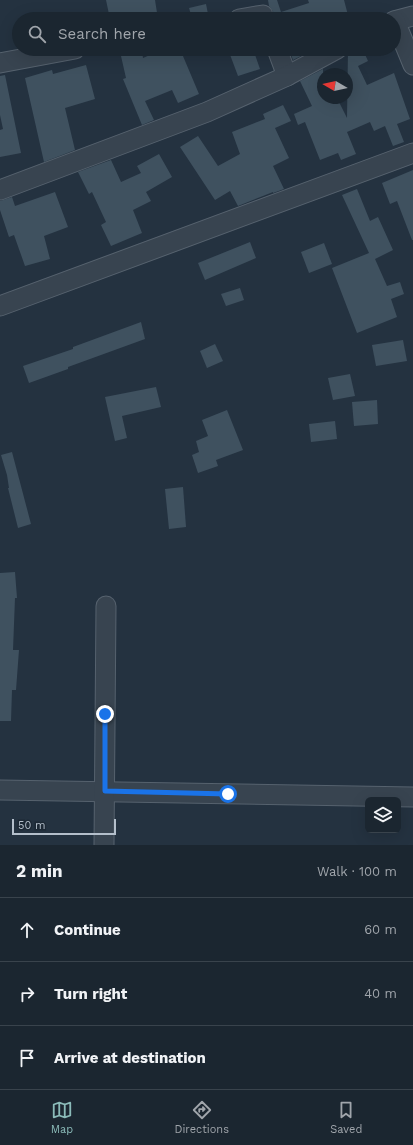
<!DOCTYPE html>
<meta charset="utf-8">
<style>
body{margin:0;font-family:"Work Sans",sans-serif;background:#242e38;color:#f1f3f6}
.controls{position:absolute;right:12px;bottom:12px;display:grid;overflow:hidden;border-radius:6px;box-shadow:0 4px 16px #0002}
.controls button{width:36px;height:36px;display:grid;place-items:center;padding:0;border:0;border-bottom:1px solid #39434c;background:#1b2630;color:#f1f3f6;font:20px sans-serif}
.compass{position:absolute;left:317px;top:68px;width:36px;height:36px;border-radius:50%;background:#1b2630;box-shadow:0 4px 16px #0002;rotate:279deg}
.scale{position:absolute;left:12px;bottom:10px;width:104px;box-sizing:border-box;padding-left:4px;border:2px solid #b4bfcb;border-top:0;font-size:11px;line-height:14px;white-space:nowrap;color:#b4bfcb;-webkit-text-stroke:3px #1d2935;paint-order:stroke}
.stop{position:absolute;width:12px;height:12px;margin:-9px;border:3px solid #1a73e8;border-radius:50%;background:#fff}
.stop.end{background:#1a73e8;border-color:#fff;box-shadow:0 1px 4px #0008}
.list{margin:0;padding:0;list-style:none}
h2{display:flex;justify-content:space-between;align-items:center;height:52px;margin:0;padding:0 16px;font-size:17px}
h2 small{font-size:13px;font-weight:400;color:#a0a5ab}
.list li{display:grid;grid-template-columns:26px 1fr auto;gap:12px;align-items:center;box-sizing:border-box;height:64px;padding:0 16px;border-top:1px solid #39434c}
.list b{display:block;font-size:15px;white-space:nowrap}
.list em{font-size:13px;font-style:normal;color:#a0a5ab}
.icon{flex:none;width:22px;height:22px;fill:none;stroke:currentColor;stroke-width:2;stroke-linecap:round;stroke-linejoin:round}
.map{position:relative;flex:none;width:413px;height:845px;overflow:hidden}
.search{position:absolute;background:#1b2630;box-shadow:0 4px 16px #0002;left:12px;right:12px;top:12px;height:44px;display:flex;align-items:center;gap:10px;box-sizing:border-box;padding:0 14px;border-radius:22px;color:#a0a5ab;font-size:15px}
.sheet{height:244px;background:#1b2630}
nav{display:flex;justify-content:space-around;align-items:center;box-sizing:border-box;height:56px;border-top:1px solid #39434c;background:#1b2630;font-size:11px;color:#a0a5ab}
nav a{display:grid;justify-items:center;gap:2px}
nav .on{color:#8bbbb9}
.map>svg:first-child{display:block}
.building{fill:#3f515f}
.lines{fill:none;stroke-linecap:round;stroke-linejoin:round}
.minor-casing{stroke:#56626e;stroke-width:21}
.minor{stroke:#384450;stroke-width:19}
.route{stroke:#1a73e8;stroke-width:5}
</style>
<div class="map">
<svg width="413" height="845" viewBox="0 0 413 845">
<rect width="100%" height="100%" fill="#243240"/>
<g class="building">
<polygon points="106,0 155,0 158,19 147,19 146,14 126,19 110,19"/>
<polygon points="268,0 277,0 281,12 309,3 308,0 344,0 349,19 273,19 274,13 269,6"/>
<polygon points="206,4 208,14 192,18 189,8"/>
<polygon points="164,49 180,49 199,94 178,103 172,90 145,101 154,120 142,125 123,79 126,78 121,56 142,51 143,58"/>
<polygon points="238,49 253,49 260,69 238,76 229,52"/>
<polygon points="289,49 305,49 307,53 293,60"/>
<polygon points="348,49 351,49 353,54 363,50 368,61 358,66 367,85 394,73 410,119 397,124 404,142 393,146 385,126 374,131 370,122 347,132 356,154 341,160 338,153 320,160 305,122 298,125 294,114 312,106 300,81 323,69 323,98 337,98 347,118"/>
<polygon points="86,65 95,99 65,108 75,150 44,162 25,78 52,70 53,74"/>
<polygon points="5,75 21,153 0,157 0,130 3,129 0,115 0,76"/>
<polygon points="283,105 291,121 275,128 289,158 273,166 284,189 273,193 273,192 238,206 230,191 215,200 180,147 198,136 218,166 240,154 232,132 265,119 263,114"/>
<polygon points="159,154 172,177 146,192 151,201 133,210 142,233 111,246 101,225 106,222 92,192 89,194 78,172 111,160 121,182 141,173 137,166"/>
<polygon points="413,170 413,240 412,240 397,201 390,204 382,183"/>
<polygon points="357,189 370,221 378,217 393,250 375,259 387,286 400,282 404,294 391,299 397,317 357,333 332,268 369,253 342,195"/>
<polygon points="55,192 68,227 44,236 50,259 25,266 14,235 9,237 0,210 0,201 12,197 15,206"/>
<polygon points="250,242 256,258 205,280 198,263"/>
<polygon points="324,243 332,264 309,273 301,252"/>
<polygon points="240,288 244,300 226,306 221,294"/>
<polygon points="141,322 145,339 68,367 68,369 29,383 23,366 73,349 73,347"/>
<polygon points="403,340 407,361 376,366 372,345"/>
<polygon points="215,344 223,361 207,368 200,351"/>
<polygon points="350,374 355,396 333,400 328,378"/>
<polygon points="156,387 161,407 122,416 127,438 115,441 105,397"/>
<polygon points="377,400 378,424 354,426 352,402"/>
<polygon points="227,410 243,450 216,460 218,466 198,473 192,455 199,452 196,441 208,436 202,420"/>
<polygon points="335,421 337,439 311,442 309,424"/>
<polygon points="12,452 31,524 18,528 8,488 9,488 7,475 1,455"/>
<polygon points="183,487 186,527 169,529 165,489"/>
<polygon points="15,572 17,598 15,598 13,650 19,650 16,690 12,690 11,721 0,721 0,573"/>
</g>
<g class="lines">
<g class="minor-casing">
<g id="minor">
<polyline points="239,19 263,15"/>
<polyline points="394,21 413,16"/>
<polyline points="395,21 413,65"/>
<polyline points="277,49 287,76"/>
<polyline points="0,63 75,49"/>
<polyline points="0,190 207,112 287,76 337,49"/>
<polyline points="0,306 413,153"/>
<polyline points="0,790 413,797"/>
<polyline points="104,845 106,606"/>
</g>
</g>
<use href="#minor" class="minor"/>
</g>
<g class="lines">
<polyline class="route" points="105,714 105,791 228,794"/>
</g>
</svg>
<div class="controls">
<button><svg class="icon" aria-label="layers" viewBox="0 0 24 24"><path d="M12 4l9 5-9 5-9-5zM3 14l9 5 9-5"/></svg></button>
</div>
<svg class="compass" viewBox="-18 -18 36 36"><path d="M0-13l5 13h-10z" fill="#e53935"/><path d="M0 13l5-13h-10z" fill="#a0a5ab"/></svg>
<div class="scale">50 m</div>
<div class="stop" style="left:228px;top:794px"></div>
<div class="stop end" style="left:105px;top:714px"></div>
<div class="search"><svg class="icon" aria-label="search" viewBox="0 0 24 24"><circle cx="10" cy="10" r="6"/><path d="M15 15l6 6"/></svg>Search here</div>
</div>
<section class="sheet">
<h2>2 min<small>Walk · 100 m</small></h2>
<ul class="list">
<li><svg class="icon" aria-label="ahead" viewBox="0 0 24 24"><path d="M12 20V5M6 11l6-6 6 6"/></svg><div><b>Continue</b></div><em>60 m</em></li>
<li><svg class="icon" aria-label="right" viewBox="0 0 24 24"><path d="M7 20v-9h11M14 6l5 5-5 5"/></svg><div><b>Turn right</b></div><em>40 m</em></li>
<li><svg class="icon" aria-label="arrive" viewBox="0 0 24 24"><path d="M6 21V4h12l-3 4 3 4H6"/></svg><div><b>Arrive at destination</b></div></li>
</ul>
</section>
<nav>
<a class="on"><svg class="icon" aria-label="map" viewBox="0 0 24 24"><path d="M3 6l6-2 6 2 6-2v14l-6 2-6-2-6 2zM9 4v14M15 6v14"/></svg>Map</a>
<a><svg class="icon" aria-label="directions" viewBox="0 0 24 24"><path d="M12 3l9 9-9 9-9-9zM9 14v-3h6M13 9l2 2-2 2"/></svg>Directions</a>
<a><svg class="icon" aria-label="saved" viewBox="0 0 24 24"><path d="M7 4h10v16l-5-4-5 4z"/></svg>Saved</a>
</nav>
